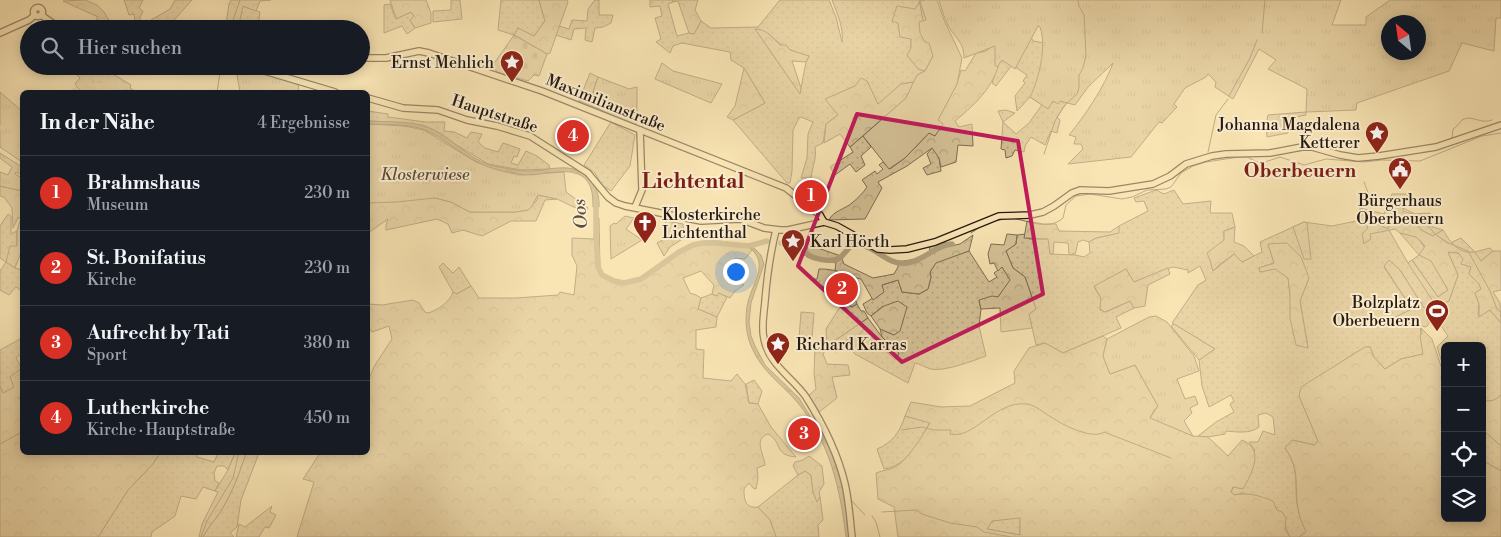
<!DOCTYPE html>
<html lang="de">
<meta charset="utf-8">
<style>
body{margin:0;font-family:"Libre Bodoni",serif;background:#242831;color:#f1f3f6}
.controls{position:absolute;right:15px;bottom:15px;display:grid;overflow:hidden;border-radius:8px;box-shadow:0 2px 12px #0003}
.controls button{width:45px;height:45px;display:grid;place-items:center;padding:0;border:0;border-bottom:1px solid #363941;background:#171b24;color:#f1f3f6;font:25px sans-serif}
.compass{position:absolute;left:1381px;top:15px;width:45px;height:45px;border-radius:50%;background:#171b24;box-shadow:0 2px 12px #0003;rotate:331deg}
.you{position:absolute;left:735px;top:271px;width:18px;height:18px;margin:-12px;border:4px solid #fff;border-radius:50%;background:#1a73e8;box-shadow:0 0 0 8px #1a73e833}
.badge{display:grid;place-items:center;width:32px;height:32px;border-radius:50%;background:#d93025;color:#fff;font-size:16px;font-weight:700}
.pin{position:absolute;translate:-50% -50%;border:2px solid #fff;box-shadow:0 1px 5px #0006}
.list{margin:0;padding:0;list-style:none}
h2{display:flex;justify-content:space-between;align-items:center;height:65px;margin:0;padding:0 20px;font-size:21px}
h2 small{font-size:16px;font-weight:400;color:#9ea1a6}
.list li{display:grid;grid-template-columns:32px 1fr auto;gap:15px;align-items:center;box-sizing:border-box;height:75px;padding:0 20px;border-top:1px solid #363941}
.list b{display:block;font-size:19px;white-space:nowrap}
.list p{margin:0;font-size:16px;white-space:nowrap;color:#9ea1a6}
.list em{font-size:16px;font-style:normal;color:#9ea1a6}
.icon{flex:none;width:28px;height:28px;fill:none;stroke:currentColor;stroke-width:2;stroke-linecap:round;stroke-linejoin:round}
.map{position:relative;flex:none;width:1501px;height:537px;overflow:hidden}
.search{position:absolute;background:#171b24;box-shadow:0 2px 12px #0003;left:20px;top:20px;width:350px;height:55px;display:flex;align-items:center;gap:12px;box-sizing:border-box;padding:0 18px;border-radius:28px;color:#9ea1a6;font-size:19px}
.panel{position:absolute;background:#171b24;box-shadow:0 2px 12px #0003;left:20px;top:90px;width:350px;height:365px;border-radius:8px}
.map>svg:first-child{display:block}
.grass{fill:url(#grass-dots);stroke:#7c6c54;fill-rule:evenodd}
.forest{fill:url(#forest-crowns);stroke:#7c6c54;fill-rule:evenodd}
.cemetery{fill:url(#cemetery-stones);stroke:#7c6c54}
.park{fill:url(#park-tufts);stroke:#7c6c54;fill-rule:evenodd}
.pitch{fill:#d5c197;stroke:#7c6c54}
.water{fill:url(#water-ripples);stroke:#786951}
.lines{fill:none;stroke-linecap:round;stroke-linejoin:round}
.stream{stroke:#786951;stroke-width:1}
.river{stroke:#b09f7c;stroke-width:5.5}
.major-tunnel{stroke:#d9c59b;stroke-width:5.5;stroke-dasharray:5.5 3;stroke-linecap:butt}
.major-casing{stroke:#231811;stroke-width:8}
.major{stroke:#f9e4b3;stroke-width:5.5}
.marked{fill:none;stroke:#c2185b;stroke-width:4;stroke-linejoin:round}
.labels{text-anchor:middle;stroke-width:4;stroke-linejoin:round;paint-order:stroke}
.poi-label{font-size:16px;fill:#231811;stroke:#fbedce;text-anchor:end}
.street-label{font-size:16px;fill:#231811;stroke:#fbedce}
.park-label{font-size:16px;font-style:italic;fill:#584b39;stroke:#fbedce}
.water-label{font-size:18px;font-style:italic;fill:#5b4e3c;stroke:#fbedce}
.quarter-label{font-size:19px;font-weight:bold;fill:#7a1f14;stroke:#fbedce}
.district-label{font-size:21px;font-weight:bold;fill:#7a1f14;stroke:#fbedce}
</style>
<div class="map">
<svg width="1501" height="537" viewBox="0 0 1501 537">
<defs>
<pattern id="grass-dots" width="8" height="8" patternUnits="userSpaceOnUse" patternTransform="scale(1.25)"><rect width="8" height="8" fill="#d5c197"/><path d="M2 2h.1M6 6h.1" fill="none" stroke="#b7a581" stroke-width="1.8" stroke-linecap="round"/></pattern>
<pattern id="forest-crowns" width="20" height="18" patternUnits="userSpaceOnUse" patternTransform="scale(1.25)"><rect width="20" height="18" fill="#d5c197"/><path d="M2 6a3 3 0 1 1 6 0M12 15a3 3 0 1 1 6 0" fill="none" stroke="#b7a581"/></pattern>
<pattern id="cemetery-stones" width="16" height="16" patternUnits="userSpaceOnUse" patternTransform="scale(1.25)"><rect width="16" height="16" fill="#d5c197"/><path d="M2 7V4a2 2 0 0 1 4 0v3zM10 15v-3a2 2 0 0 1 4 0v3z" fill="#b7a581"/></pattern>
<pattern id="park-tufts" width="24" height="20" patternUnits="userSpaceOnUse" patternTransform="scale(1.25)"><rect width="24" height="20" fill="#d5c197"/><path d="M3 7l-1-3M5 7V3M7 7l1-3M15 17l-1-3M17 17v-4M19 17l1-3" fill="none" stroke="#b7a581"/></pattern>
<pattern id="water-ripples" width="26" height="14" patternUnits="userSpaceOnUse" patternTransform="scale(1.25)"><rect width="26" height="14" fill="#b09f7c"/><path d="M2 4q2-2 4 0t4 0M15 11q2-2 4 0t4 0" fill="none" stroke="#8f8164"/></pattern>
</defs>
<rect width="100%" height="100%" fill="#f9e4b3"/>
<filter id="stains"><feTurbulence type="fractalNoise" baseFrequency=".004" numOctaves="4"/><feColorMatrix values="0 0 0 0 .2 0 0 0 0 .09 0 0 0 0 .02 0 0 0 .5 -.17"/></filter>
<radialGradient id="worn" r=".72"><stop offset=".6" stop-color="#630" stop-opacity="0"/><stop offset="1" stop-color="#630" stop-opacity=".3"/></radialGradient>
<g class="grass">
<polygon points="124,0 143,0 139,8 143,11 140,18 140,29 133,28 135,20 134,14 129,15"/>
<polygon points="175,0 192,0 175,19 163,26 151,20 170,9"/>
<polygon points="451,0 460,0 462,19 433,22 433,11 451,10"/>
<polygon points="501,0 539,0 545,21 534,36 518,29 514,35 498,30"/>
<polygon points="595,0 599,0 599,15 613,15 611,23 603,27 595,28 592,42 585,40 586,28 574,29 571,40 556,35 559,26 569,29 572,20 587,21 588,9"/>
<path d="M650,0H673V2L668,4L677,36L689,33L694,34L701,21L711,28L758,27L780,0H829L836,17L842,42C844,29 837,12 832,0H926L920,1L915,9L898,23L911,39V48L918,69L925,71L917,75L914,82L901,84L878,105L867,81L826,99L838,115L826,124L823,143L815,147C817,158 812,168 811,178H801L807,158L808,134L813,122L801,117L799,118L793,130L792,171L790,183H787L733,120L765,103L744,68L731,60L730,52L682,43L673,46L670,53L656,42L661,39L655,18L662,16L660,6L650,7ZM768,33C782,47 790,51 809,56L806,62L800,93L770,51Z"/>
<polygon points="390,4 396,19 411,12 414,16 410,20 415,28 407,34 402,26 384,33 384,5"/>
<polygon points="242,6 260,12 258,27 252,25 250,29 238,29"/>
<polygon points="968,24 1030,35 1033,41 1044,43 1051,37 1074,92 1057,117 1060,120 1057,133 1051,131 1045,145 1031,137 1025,146 1024,152 1015,150 1012,156 1006,158 1005,150 1001,149 1003,122 998,111 1006,110 1015,113 1003,122 1016,134 1029,123 1042,105 1030,97 1017,111 1015,96 1025,83 1023,81 1027,75 1012,65 996,86 992,83 995,75 991,47 985,52 976,53"/>
<polygon points="368,111 388,114 388,117 426,122 445,122 444,131 454,132 467,138 471,132 482,134 478,142 485,148 498,152 503,143 520,149 517,157 514,156 511,163 518,165 526,151 537,156 549,165 550,169 521,170 488,164 425,126 404,123 368,121"/>
<polygon points="611,122 635,135 630,166 611,191 602,185 595,173 584,165"/>
<polygon points="863,136 871,147 861,156 865,165 856,172 850,164 835,175 830,167 853,152 850,147"/>
<polygon points="933,147 939,158 941,171 927,175 923,168 931,164 927,154"/>
<path d="M1156,190L1164,194L1174,190L1183,204L1211,201L1210,213H1232L1235,227L1224,231V240L1210,260L1213,271L1234,254L1242,262L1262,252L1260,242L1304,222L1332,226L1361,220L1360,208L1384,214L1392,194H1408L1403,211L1413,214L1430,213L1432,227L1443,230L1433,236L1421,230L1390,224L1389,230L1408,263L1419,255L1400,233C1405,234 1412,235 1416,237C1424,242 1442,280 1448,290L1438,297L1413,261L1436,306L1449,301L1458,275L1448,252L1458,253L1471,267L1469,274L1479,284L1481,289L1475,293L1479,304L1478,315L1479,316L1490,310L1501,323V395C1495,401 1491,402 1482,400V346H1445V372L1437,347L1448,336C1442,327 1434,318 1436,306L1424,308L1400,270L1384,267L1412,309L1384,324L1420,325L1423,354L1401,359L1385,369L1374,357L1370,347C1357,346 1312,386 1299,396L1318,441L1315,445L1292,440L1285,448C1302,472 1292,488 1299,513C1300,520 1304,526 1307,532L1299,537H1290L1277,510L1243,493L1234,495L1231,492L1255,450L1249,442H1258L1263,431L1275,435L1273,417L1266,413L1258,415L1259,427C1250,434 1237,432 1226,431L1225,434L1208,437L1198,436L1216,422L1234,412L1230,404L1234,401L1231,395L1209,407L1202,386L1199,360L1215,349L1172,323L1198,285L1206,280L1200,266L1188,273V270L1173,267L1167,269L1134,282L1126,269L1094,287L1101,298L1100,310L1106,312L1130,301L1134,308L1116,317L1121,328L1063,353L1045,343L1036,345L1029,314L1036,309L1025,277L1013,268L1006,251L1016,244L1017,235L1026,234L1029,239H1049L1050,254L1075,255L1084,257L1090,253L1089,242L1096,238L1118,233L1119,226L1148,211L1144,201L1136,202L1134,198ZM1268,244L1309,278L1300,301L1308,348L1290,295L1288,277L1275,268L1260,272L1259,268L1274,263Z"/>
<polygon points="8,214 11,216 11,234 17,231 17,246 6,262 15,268 22,270 22,289 21,291 16,287 9,295 0,290 0,271 6,262 0,258 0,226"/>
<polygon points="666,221 683,224 684,238 670,247 664,256 657,243 664,239 663,235"/>
<polygon points="1461,238 1475,252 1490,248 1493,251 1481,261 1452,246 1450,243"/>
<path d="M969,251L989,282L997,277L994,273L1002,267L1011,280L998,297L979,301L981,309L979,326L986,356C972,361 945,372 930,369C925,367 920,364 915,363L908,383L855,354L849,347L836,352L833,350L848,339L853,340L864,329L868,332L880,347L896,359L899,353L882,337L880,329L894,335L883,306L871,316L867,313L863,304L883,292L882,285L898,280L902,292L919,294L928,289L931,277L930,272L936,262Z"/>
<polygon points="443,263 453,273 459,267 471,286 457,294 453,292 439,267"/>
<polygon points="719,293 727,297 717,317 698,309 701,298 712,294 716,296"/>
<polygon points="845,304 852,307 857,304 861,311 864,311 868,318 827,346 826,329 840,307"/>
<polygon points="801,312 814,313 812,338 799,339"/>
<polygon points="22,338 22,353 16,358 22,369 10,377 15,387 3,393 0,386 0,350"/>
<polygon points="754,380 762,391 758,404 749,403 746,384"/>
<path d="M905,416L930,422C920,441 907,466 884,469L877,449C892,443 900,432 905,416Z"/>
<polygon points="1482,429 1501,446 1501,471 1482,460"/>
<polygon points="160,453 197,453 197,457 214,462 218,453 235,453 228,470 224,466 217,466 214,473 215,481 219,483 215,491 203,487 196,499 181,496 175,516 152,532 151,537 98,537 128,490 152,465"/>
<path d="M246,453H259L241,500L237,527L230,533L234,537H203C208,527 215,520 221,511C232,493 240,472 246,453Z"/>
<polygon points="805,471 811,475 813,492 817,501 820,497 823,520 818,525 819,537 776,537 770,520 758,507 798,475"/>
<polygon points="272,506 270,512 276,515 269,528 265,527 259,537 236,537 239,524 245,527"/>
<polygon points="1020,517 1020,535 987,529 992,521"/>
</g>
<g class="forest">
<polygon points="85,0 97,5 104,12 114,29 95,29 92,27 98,17 63,1"/>
<polygon points="231,0 271,0 260,1 256,11 243,6 238,29 234,29 234,26 230,24 228,29 221,29 219,24 226,24 229,4"/>
<polygon points="390,0 426,0 431,13 431,23 415,28 410,20 414,16 411,12 396,19"/>
<polygon points="539,0 567,0 568,2 550,53 547,54 514,35 518,28 534,36 545,21"/>
<polygon points="673,0 698,0 695,10 701,21 694,34 689,33 678,1 673,2"/>
<polygon points="920,1 926,20 933,56 925,71 918,69 907,55 911,48 911,39 900,37 898,23 892,21 897,6 915,9"/>
<path d="M755,29C766,29 772,37 780,45H786L790,50L809,56L806,62L792,61L801,88L800,94Z"/>
<path d="M992,43L1001,52C998,83 978,102 955,121L959,127L972,124L973,146L958,145L956,162L941,167L939,158L932,148L907,166L878,182L882,188L865,219L829,220C833,211 845,209 852,203C858,198 863,193 867,187L862,180L875,171L877,174L883,169L879,165L883,162L890,169L905,158L929,133L935,136L938,120L957,84L961,70L965,71L976,53C984,52 990,51 992,43Z"/>
<polygon points="744,68 765,103 733,120 727,117 735,106"/>
<polygon points="590,73 598,77 593,92 599,109 579,101"/>
<polygon points="861,78 867,81 878,104 901,84 914,82 906,98 850,147 840,134 824,143 826,124 838,115 825,99 855,86"/>
<polygon points="1306,112 1306,115 1286,119 1288,133 1267,137 1266,124 1268,115"/>
<polygon points="0,186 22,191 22,250 15,268 6,262 10,246 17,246 17,231 21,218 18,218 13,228 12,208 4,197 0,196"/>
<polygon points="538,195 557,199 545,200 536,221 511,221 482,236 463,230 452,233 448,224 437,219 386,230 386,225 388,219 368,233 368,200 435,198 451,202 470,212 515,212 528,210 537,200"/>
<path d="M595,218H599L600,270C604,276 609,278 616,280C647,287 666,253 693,244C704,240 720,240 731,243C738,244 747,245 752,250L745,259L735,258V275L744,285L735,291L730,298L719,293L717,296L712,294L714,285L701,271L683,278L690,293L696,295L701,298L698,309L717,317L716,327L696,330V349L704,350L703,378L731,381L737,374L745,384L749,403L758,404L771,427L796,457C773,455 783,442 768,434C753,439 764,454 765,465L757,468L758,478L756,489L753,488L749,483L744,489C744,499 745,509 758,507L770,520L776,537H297L314,482L303,479L320,453L368,452V380L375,365L392,339L389,326L372,332L368,326V304L382,305L413,300L419,303L425,312L428,313C438,310 450,302 453,292L457,294L471,286L479,298H516L558,295L560,292L574,295L577,266L572,255V238L594,239Z"/>
<path d="M1375,220L1377,224L1388,229L1390,224H1417L1421,230L1433,236L1443,230C1451,243 1458,254 1475,252L1481,261L1493,251H1501V290L1493,292L1500,303L1501,323L1490,310L1479,317V304L1475,293L1481,289L1479,284L1469,274L1471,267L1461,264L1463,259L1458,253L1448,252L1458,275L1449,301L1436,306L1435,312L1437,319L1431,321L1426,327C1417,324 1406,323 1396,323C1391,324 1388,325 1383,323L1412,309L1384,266L1389,260L1400,270L1424,308L1436,306L1408,263L1412,260L1438,297L1448,290L1431,261L1419,255L1425,246L1416,237L1400,233L1395,229L1370,234L1371,239L1364,244L1362,234L1368,228L1366,222Z"/>
<polygon points="1027,221 1043,224 1056,224 1059,231 1110,232 1119,226 1119,233 1096,238 1089,242 1083,240 1078,242 1075,255 1073,253 1072,255 1069,254 1068,243 1054,242 1053,254 1050,254 1048,239 1024,238"/>
<polygon points="1304,222 1307,223 1311,259 1304,259 1293,227"/>
<polygon points="1235,227 1234,242 1244,246 1254,256 1242,262 1234,254 1219,265 1213,271 1210,260 1207,253 1224,240 1224,231"/>
<polygon points="1007,234 1017,235 1016,244 1006,251 1013,268 1025,277 1036,309 1029,314 1032,328 1001,332 1000,308 981,309 979,300 992,296 998,297 1010,280 1002,267 998,271 994,263 990,264 988,254 991,244 1004,245"/>
<polygon points="973,235 969,251 936,263 930,272 931,277 928,289 919,294 902,292 898,280 882,285 884,292 873,300 861,279 846,276 835,270 836,263 804,255 809,245 841,256 844,264 873,278 894,274 898,267 898,262 916,259 930,251 929,245 942,241 950,246 960,244"/>
<polygon points="1287,243 1301,257 1309,278 1300,301 1308,348 1296,345 1290,318 1290,295 1288,278 1275,269 1260,272 1259,268 1274,263 1268,244"/>
<polygon points="1168,268 1170,274 1148,285 1145,306 1134,308 1130,301 1105,312 1100,309 1101,298 1094,286 1126,269 1134,282"/>
<polygon points="898,301 907,307 900,331 894,335 880,329 871,316 884,306"/>
<polygon points="868,318 882,337 899,353 896,360 880,347 868,332 864,329 853,341 848,339 833,350 827,347 823,354 827,364 848,365 850,375 832,377 837,398 818,413 808,396 816,389 814,374 815,347 827,346"/>
<polygon points="1174,324 1215,349 1199,360 1171,326"/>
<path d="M1421,328L1432,339L1445,378V518H1482V460L1501,471V537H1299L1306,532C1304,526 1300,520 1299,513C1293,488 1302,471 1285,448L1292,440L1314,445L1318,441L1299,396L1301,387L1365,347H1370L1374,357L1385,369L1401,359L1423,354L1420,336L1422,333Z"/>
<path d="M1103,336L1107,339L1103,356L1110,374L1135,365L1158,406L1150,417L1193,436L1208,437L1228,456L1242,440C1265,449 1252,473 1243,489L1233,487L1231,492L1234,495C1249,492 1260,496 1273,501L1277,510L1282,512L1286,518L1285,529L1290,537H898L894,507L878,499L876,473C883,470 890,470 895,467C909,459 922,436 930,423L905,416L911,402L941,407L970,406L1015,383L1014,371L1029,348L1045,343L1063,353ZM1020,518V535L987,529L992,521Z"/>
<polygon points="22,368 22,394 19,398 22,402 22,452 160,453 152,465 128,490 98,537 0,537 0,386 3,393 14,387 10,377"/>
<path d="M1501,395V446L1482,429V400C1491,402 1494,401 1501,395Z"/>
<path d="M235,453H246C240,472 232,493 221,511C215,520 208,527 203,537H199L202,524L218,492L215,491L228,470Z"/>
<polygon points="809,456 822,466 824,484 819,492 820,497 817,502 813,492 811,475 805,471 798,475 793,466 795,462 803,460"/>
</g>
<polygon class="cemetery" points="514,35 547,54 539,76 534,75 528,81 497,72 493,65"/>
<g class="park">
<path d="M939,0H1341L1332,25H1366V17L1390,0H1501V18H1496L1494,51L1462,43L1449,71L1357,103L1356,110L1306,112L1307,89L1268,69L1276,60L1259,49L1233,99L1215,87L1216,82L1208,74L1206,77L1185,88L1174,104L1177,107L1162,123L1159,122L1131,157L1068,164L1083,149L1081,144H1074L1076,137L1069,135C1084,117 1105,86 1113,63L1088,87L1075,105L1060,101L1058,104L1053,101L1048,109L1030,97C1039,79 1047,46 1040,27L1038,26L1015,69L1002,60L997,67L995,65V46L964,58C964,42 956,39 949,27C944,19 942,9 939,0ZM1388,22H1418V52H1388Z"/>
<polygon points="662,63 673,71 722,84 711,103 655,79"/>
<polygon points="72,66 115,66 112,70 113,74 131,85 130,88 136,92 131,92 126,90 122,92 81,92 75,84 80,78 73,71"/>
<polygon points="249,71 271,75 298,84 299,92 240,92 237,75"/>
<polygon points="598,77 629,89 637,87 637,123 634,125 599,109 593,92"/>
<polygon points="0,92 22,111 22,162 0,147"/>
<polygon points="368,124 404,126 424,130 476,162 519,175 564,172 566,192 588,208 586,213 557,199 538,195 532,206 528,210 515,212 470,212 451,202 435,198 396,202 368,203"/>
<polygon points="0,153 22,167 22,175 16,172 15,174 22,178 22,191 0,186 0,172 8,175 12,167 0,158"/>
<polygon points="625,216 634,218 626,229 642,240 611,259 610,226 614,223 616,224"/>
<path d="M819,269C842,269 847,275 856,295L855,299L857,304L852,307L843,301L835,299L828,289L818,284L814,279H817Z"/>
<polygon points="1156,316 1167,322 1194,356 1199,371 1177,379 1185,399 1195,396 1198,404 1190,408 1192,413 1184,421 1193,436 1150,418 1158,406 1135,365 1110,374 1103,356 1107,339 1149,317"/>
</g>
<polygon class="pitch" points="926,0 937,0 944,20 962,58 957,84 938,120 943,124 935,136 929,133 905,158 889,169 863,136 906,98 917,75 925,71 933,56 929,43 925,42 920,33 919,22 926,20 920,1"/>
<g class="water">
<path d="M368,121C386,122 407,121 425,126C449,134 466,158 490,165C504,168 518,171 532,171C546,170 564,165 577,170C592,176 600,191 599,207H593C593,194 592,180 578,174C562,167 536,178 517,174C504,172 489,168 477,162C459,153 444,138 425,130C407,123 386,125 368,124Z"/>
<path d="M752,246L761,255L764,264L751,303L749,322L751,336L755,346L765,365L799,398L830,449L841,480L850,537H846C840,488 830,443 798,403C781,383 763,373 752,348C746,335 745,321 747,307C750,285 771,265 750,248Z"/>
</g>
<g class="lines">
<g class="stream">
<polyline points="919,0 923,20"/>
<polyline points="230,29 240,0"/>
<polyline points="1262,33 1265,0"/>
<polyline points="217,92 221,67"/>
<polyline points="1229,96 1250,58 1257,40"/>
<path d="M1452,138L1453,129C1457,127 1459,123 1462,120C1472,114 1481,125 1492,120"/>
<polyline points="553,147 553,146"/>
<polyline points="1208,152 1216,115 1228,99"/>
<polyline points="1044,154 1055,121 1064,106 1077,94 1079,88 1079,75 1083,68 1086,55 1084,15 1079,6 1078,0"/>
<polyline points="1364,182 1369,195 1393,203 1421,217 1435,234 1446,242 1468,251 1490,291 1497,309 1501,312"/>
<path d="M1009,218C1026,219 1048,232 1063,218L1066,205L1076,196L1090,194L1122,199L1132,197L1147,190L1166,189L1171,187L1181,173L1193,166L1206,162L1239,157H1247L1257,162H1265L1280,157L1304,165L1326,159L1364,162L1382,160L1420,161L1482,136L1501,133"/>
<polyline points="994,221 1005,219"/>
<polyline points="971,233 983,225"/>
<path d="M902,430L922,427L934,430H951L950,434C974,440 995,400 1027,404C1035,405 1044,413 1051,417C1063,425 1092,440 1104,432L1171,458"/>
<polyline points="0,444 22,432"/>
<polyline points="850,499 865,515"/>
<polyline points="882,512 916,510 922,514 950,523 977,527 984,532 1011,537"/>
<polyline points="872,516 876,522 880,537"/>
<polyline points="201,537 207,521 233,478 239,452"/>
</g>
<g class="river">
<polyline points="596,200 596,236 598,267 602,275 614,281 624,283 641,279 679,252 693,245 703,243 716,243 749,246 767,241"/>
<path d="M781,243C787,244 794,245 799,248C803,249 805,252 808,255C815,259 826,261 834,260C845,259 847,243 858,244C876,246 887,266 907,263C924,261 935,245 952,244"/>
</g>
<g class="major-tunnel">
<polyline points="96,66 98,92"/>
<path d="M101,78C112,77 122,79 122,92"/>
<polyline points="78,87 86,78 92,66"/>
<polyline points="72,92 121,66"/>
<polyline points="0,129 22,118"/>
</g>
<g class="major-casing">
<g id="major">
<circle cx="38" cy="12" r="4.5"/>
<polyline points="41,15 61,29"/>
<polyline points="0,33 29,20 35,15"/>
<polyline points="361,58 386,58 419,51 429,53 542,91 786,188 820,215 824,222"/>
<polyline points="248,66 335,92"/>
<polyline points="368,98 403,108 438,110 467,120 497,126 530,136 588,173 608,197 616,203 625,206 701,221 740,219 764,228 780,230 788,230 824,222 837,226 878,249 890,250 907,249 935,242 999,216 1030,215 1043,212 1054,206 1072,193 1080,190 1109,191 1153,184 1170,176 1186,164 1212,156 1226,154 1270,153 1302,147 1312,147 1340,155 1358,158 1379,156 1436,147 1501,125"/>
<polyline points="635,207 642,190 640,130"/>
<path d="M776,230C770,254 767,277 765,301C764,314 761,327 764,339C769,365 792,377 806,397C823,424 838,454 845,484C849,501 850,519 852,537"/>
</g>
</g>
<use href="#major" class="major"/>
</g>
<path d="M0 0H1501V537H0ZM857,114L1018,141L1043,294L902,362L798,266Z" fill="#f9e4b3" fill-opacity=".55" fill-rule="evenodd"/>
<path class="marked" d="M857,114L1018,141L1043,294L902,362L798,266Z"/>
<defs>
<g id="sight-pin" transform="scale(1.25)"><path d="M0 17L-7.5 6A9.5 9.5 0 1 1 7.5 6Z" fill="#8f2418" stroke="#fbedce"/><path d="M0-6L1.8-2.2L6-1.7L2.9 1.2L3.7 5.4L0 3.3L-3.7 5.4L-2.9 1.2L-6-1.7L-1.8-2.2Z" fill="#fff"/></g>
<g id="civic-pin" transform="scale(1.25)"><path d="M0 17L-7.5 6A9.5 9.5 0 1 1 7.5 6Z" fill="#8f2418" stroke="#fbedce"/><path d="M-.6-6.5H3V-4.5H.6V-3L4-1V1h2V6H-6V1h2V-1L-.6-3ZM-1.2 2.5V6h2.4V2.5Z" fill="#fff"/></g>
<g id="church-pin" transform="scale(1.25)"><path d="M0 17L-7.5 6A9.5 9.5 0 1 1 7.5 6Z" fill="#8f2418" stroke="#fbedce"/><path d="M-1.2-6h2.4v3.5h3.3v2.4h-3.3V6h-2.4V-.1h-3.3v-2.4h3.3Z" fill="#fff"/></g>
<g id="stadium-pin" transform="scale(1.25)"><path d="M0 17L-7.5 6A9.5 9.5 0 1 1 7.5 6Z" fill="#8f2418" stroke="#fbedce"/><path d="M0-5a6.5 5 0 1 0 0 10a6.5 5 0 1 0 0-10ZM-3.5-1.8h7v3.6h-7Z" fill="#fff"/></g>
</defs>
<g fill-rule="evenodd">
<use href="#sight-pin" x="512" y="62"/>
<use href="#sight-pin" x="1377" y="133"/>
<use href="#civic-pin" x="1400" y="169"/>
<use href="#church-pin" x="645" y="223"/>
<use href="#sight-pin" x="793" y="241"/>
<use href="#stadium-pin" x="1437" y="311"/>
<use href="#sight-pin" x="778" y="344"/>
</g>
<g class="labels">
<g class="poi-label">
<text x="494" y="68">Ernst Mehlich</text>
<text x="1360" y="130">Johanna Magdalena<tspan x="1360" dy="18">Ketterer</tspan></text>
<text x="1400" y="206" text-anchor="middle">Bürgerhaus<tspan x="1400" dy="18">Oberbeuern</tspan></text>
<text x="662" y="220" text-anchor="start">Klosterkirche<tspan x="662" dy="18">Lichtenthal</tspan></text>
<text x="810" y="247" text-anchor="start">Karl Hörth</text>
<text x="1420" y="308">Bolzplatz<tspan x="1420" dy="18">Oberbeuern</tspan></text>
<text x="796" y="350" text-anchor="start">Richard Karras</text>
</g>
<g class="street-label">
<text transform="translate(606 102) rotate(22)" y="6">Maximilianstraße</text>
<text transform="translate(495 113) rotate(18)" y="6">Hauptstraße</text>
</g>
<g class="park-label">
<text x="425" y="180">Klosterwiese</text>
</g>
<g class="water-label">
<text transform="translate(580 214) rotate(-95)" y="6">Oos</text>
</g>
<g class="quarter-label">
<text x="1300" y="177">Oberbeuern</text>
</g>
<g class="district-label">
<text x="693" y="188">Lichtental</text>
</g>
</g>
<rect width="100%" height="100%" filter="url(#stains)"/>
<rect width="100%" height="100%" fill="url(#worn)"/>
</svg>
<div class="controls">
<button>+</button>
<button>−</button>
<button><svg class="icon" aria-label="locate" viewBox="0 0 24 24"><circle cx="12" cy="12" r="6"/><path d="M12 2v4M12 18v4M2 12h4M18 12h4"/></svg></button>
<button><svg class="icon" aria-label="layers" viewBox="0 0 24 24"><path d="M12 4l9 5-9 5-9-5zM3 14l9 5 9-5"/></svg></button>
</div>
<svg class="compass" viewBox="-18 -18 36 36"><path d="M0-13l5 13h-10z" fill="#e53935"/><path d="M0 13l5-13h-10z" fill="#9ea1a6"/></svg>
<div class="you"></div>
<div class="pin badge" style="left:811px;top:196px">1</div>
<div class="pin badge" style="left:842px;top:289px">2</div>
<div class="pin badge" style="left:804px;top:434px">3</div>
<div class="pin badge" style="left:573px;top:136px">4</div>
<div class="search"><svg class="icon" aria-label="search" viewBox="0 0 24 24"><circle cx="10" cy="10" r="6"/><path d="M15 15l6 6"/></svg>Hier suchen</div>
<section class="panel">
<h2>In der Nähe<small>4 Ergebnisse</small></h2>
<ul class="list">
<li><span class="badge">1</span><div><b>Brahmshaus</b><p>Museum</p></div><em>230 m</em></li>
<li><span class="badge">2</span><div><b>St. Bonifatius</b><p>Kirche</p></div><em>230 m</em></li>
<li><span class="badge">3</span><div><b>Aufrecht by Tati</b><p>Sport</p></div><em>380 m</em></li>
<li><span class="badge">4</span><div><b>Lutherkirche</b><p>Kirche · Hauptstraße</p></div><em>450 m</em></li>
</ul>
</section>
</div>
